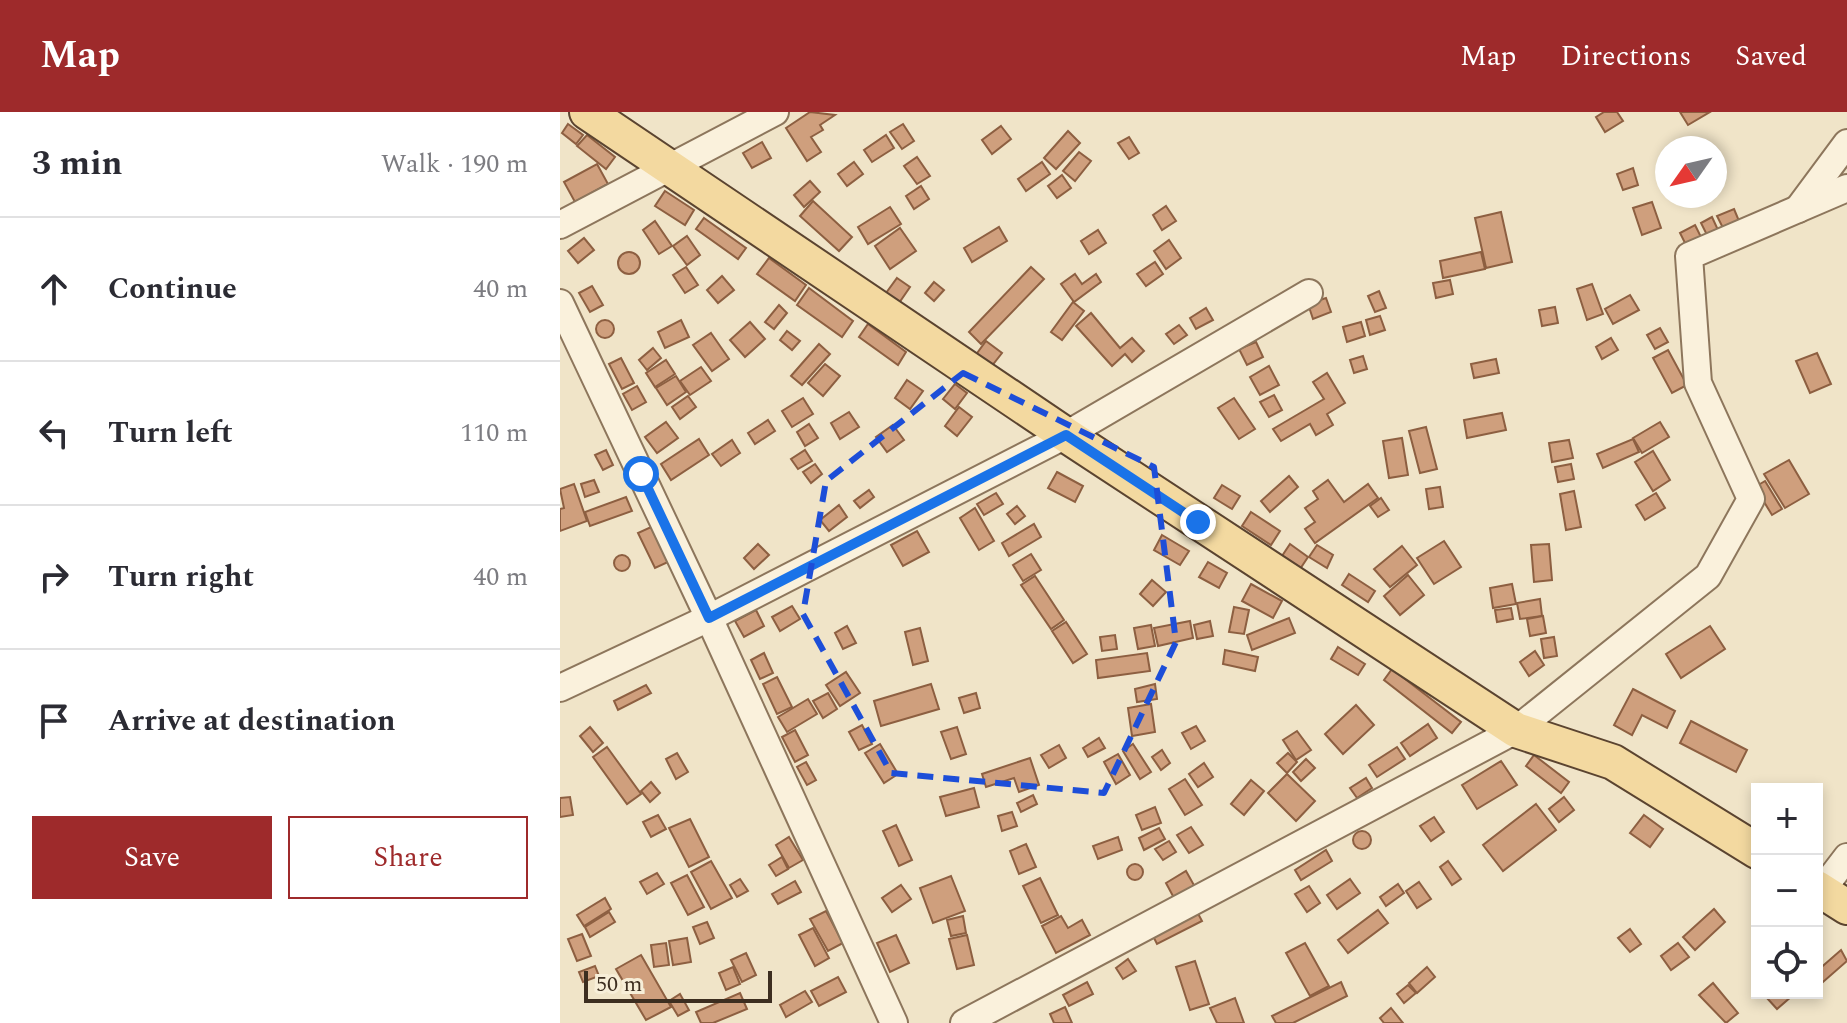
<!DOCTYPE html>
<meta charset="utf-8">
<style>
body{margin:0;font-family:Spectral,serif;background:#f7f7f7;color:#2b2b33}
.controls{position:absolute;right:24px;bottom:24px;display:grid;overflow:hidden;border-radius:0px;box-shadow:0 4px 12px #0003}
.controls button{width:72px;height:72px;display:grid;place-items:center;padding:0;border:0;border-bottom:2px solid #e1e1e2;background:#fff;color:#2b2b33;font:40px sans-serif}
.compass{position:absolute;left:1095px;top:24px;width:72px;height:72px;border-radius:50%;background:#fff;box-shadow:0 4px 12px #0003;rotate:236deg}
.scale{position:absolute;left:24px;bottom:20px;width:188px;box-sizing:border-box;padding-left:8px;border:4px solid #3d2e20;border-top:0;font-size:22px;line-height:28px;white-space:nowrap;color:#3d2e20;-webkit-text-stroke:6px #f7eed8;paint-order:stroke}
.stop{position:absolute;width:24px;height:24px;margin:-18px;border:6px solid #1a73e8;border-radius:50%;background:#fff}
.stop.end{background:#1a73e8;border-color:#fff;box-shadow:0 2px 8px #0008}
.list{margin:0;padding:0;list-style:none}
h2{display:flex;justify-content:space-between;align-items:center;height:104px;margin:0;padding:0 32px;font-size:34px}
h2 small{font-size:26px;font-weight:400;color:#7c7c81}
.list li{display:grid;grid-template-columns:52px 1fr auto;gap:24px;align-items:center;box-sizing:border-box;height:144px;padding:0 32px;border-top:2px solid #e1e1e2}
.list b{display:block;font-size:30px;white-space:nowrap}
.list em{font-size:26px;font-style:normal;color:#7c7c81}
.actions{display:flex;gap:16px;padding:24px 32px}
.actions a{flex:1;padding:18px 0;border:2px solid #9e2a2b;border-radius:0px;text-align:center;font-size:28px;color:#9e2a2b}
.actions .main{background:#9e2a2b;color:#fff}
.icon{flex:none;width:44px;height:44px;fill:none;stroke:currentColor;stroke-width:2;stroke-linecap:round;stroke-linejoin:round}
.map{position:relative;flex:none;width:1287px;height:911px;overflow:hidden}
header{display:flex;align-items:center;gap:48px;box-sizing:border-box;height:112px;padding:0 40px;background:#9e2a2b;color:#fff}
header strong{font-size:38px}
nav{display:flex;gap:44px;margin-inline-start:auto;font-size:28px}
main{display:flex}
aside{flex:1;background:#fff}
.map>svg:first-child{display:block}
.building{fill:#cf9f7d;stroke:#8d5f41;stroke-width:2}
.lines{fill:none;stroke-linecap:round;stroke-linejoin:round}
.minor-casing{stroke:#8d765c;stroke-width:30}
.major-casing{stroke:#5b4430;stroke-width:38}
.minor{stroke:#faf1dc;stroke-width:26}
.major{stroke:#f3d9a0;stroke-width:34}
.route{stroke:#1a73e8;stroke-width:10}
.marked{fill:none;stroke:#1d4ed8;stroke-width:6;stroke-dasharray:16 10;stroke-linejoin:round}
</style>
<header>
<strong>Map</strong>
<nav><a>Map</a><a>Directions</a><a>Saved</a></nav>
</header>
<main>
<aside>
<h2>3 min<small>Walk · 190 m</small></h2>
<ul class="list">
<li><svg class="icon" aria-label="ahead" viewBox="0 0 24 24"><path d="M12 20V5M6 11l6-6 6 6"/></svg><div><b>Continue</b></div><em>40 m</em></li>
<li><svg class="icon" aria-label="left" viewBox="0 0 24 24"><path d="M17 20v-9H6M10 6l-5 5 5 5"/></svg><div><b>Turn left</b></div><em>110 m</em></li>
<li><svg class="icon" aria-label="right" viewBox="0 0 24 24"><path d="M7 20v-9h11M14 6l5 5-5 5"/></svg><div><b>Turn right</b></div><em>40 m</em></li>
<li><svg class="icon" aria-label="arrive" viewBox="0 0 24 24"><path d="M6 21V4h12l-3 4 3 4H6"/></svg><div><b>Arrive at destination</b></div></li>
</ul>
<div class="actions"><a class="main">Save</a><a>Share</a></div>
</aside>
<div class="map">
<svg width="1287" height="911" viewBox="0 0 1287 911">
<rect width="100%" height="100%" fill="#f0e4c8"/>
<g class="building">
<polygon points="250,0 275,3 260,13 263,18 251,25 261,40 247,49 226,16"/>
<polygon points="1044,0 1057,0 1063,9 1045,20 1036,5"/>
<polygon points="1120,0 1150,0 1128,13"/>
<polygon points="8,12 23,23 16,32 2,21"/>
<polygon points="343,12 354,29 342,37 330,20"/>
<polygon points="441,14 451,27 432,42 422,28"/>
<polygon points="508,19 520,31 496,57 484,46"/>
<polygon points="27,23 55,45 46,57 17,34"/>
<polygon points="326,23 334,36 312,50 304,38"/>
<polygon points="569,25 579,41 569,47 558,31"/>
<polygon points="202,30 211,46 192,56 183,41"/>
<polygon points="519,40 531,49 515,69 503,59"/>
<polygon points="357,45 370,64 357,72 344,54"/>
<polygon points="294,50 303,62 287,74 278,62"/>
<polygon points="482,50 490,62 466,79 458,67"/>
<polygon points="37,52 48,72 15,90 4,70"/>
<polygon points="1073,56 1078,73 1063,78 1057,62"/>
<polygon points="502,63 511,76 497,86 488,74"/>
<polygon points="250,69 260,80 244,95 234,83"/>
<polygon points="361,74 369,87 354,97 346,84"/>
<polygon points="105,79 134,98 125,113 95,94"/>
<polygon points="253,89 292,125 279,139 240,104"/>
<polygon points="1092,90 1101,116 1082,123 1073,96"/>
<polygon points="606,94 616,109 602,118 593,103"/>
<polygon points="330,95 341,112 308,132 298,115"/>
<polygon points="1174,97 1179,109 1163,116 1157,104"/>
<polygon points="941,100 952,150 926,156 915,106"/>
<polygon points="1152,105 1158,118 1147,123 1141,111"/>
<polygon points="144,106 186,136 178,147 136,117"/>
<polygon points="95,109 112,134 99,142 83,118"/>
<polygon points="1135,113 1141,125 1126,133 1120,121"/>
<polygon points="439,115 447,129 412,150 404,136"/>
<polygon points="340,116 356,139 330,157 315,134"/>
<polygon points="538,118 546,131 529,142 521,129"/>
<polygon points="127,124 140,143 127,153 113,134"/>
<polygon points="24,126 34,138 18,151 8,139"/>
<polygon points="609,128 621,146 606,157 594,139"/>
<polygon points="921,140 925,157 883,166 880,149"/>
<circle cx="69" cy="151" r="11"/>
<polygon points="209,146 246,173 235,189 197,162"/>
<polygon points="595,150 603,162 586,174 577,162"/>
<polygon points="126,155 138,173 125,181 113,163"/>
<polygon points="471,155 484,167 421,232 409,220"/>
<polygon points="515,162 522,172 536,162 541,170 514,190 501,172"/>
<polygon points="162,164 174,178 158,191 147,178"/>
<polygon points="337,166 350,175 339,191 326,181"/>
<polygon points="890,168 893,182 876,186 873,171"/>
<polygon points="374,170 384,178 374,189 365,181"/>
<polygon points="1032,172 1043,202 1027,208 1017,177"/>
<polygon points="32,174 43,193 30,200 19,181"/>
<polygon points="249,176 293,209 282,225 237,193"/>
<polygon points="819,179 826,196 815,200 808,184"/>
<polygon points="1070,183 1079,198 1053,212 1045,197"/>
<polygon points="766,186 771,200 753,207 748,192"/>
<polygon points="513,190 524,199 502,228 491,220"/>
<polygon points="219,193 227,201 214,217 205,210"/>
<polygon points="995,195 998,211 982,214 979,198"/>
<polygon points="646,196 653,208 636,217 630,206"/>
<polygon points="531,201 560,236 572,226 584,239 572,250 565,242 552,254 516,214"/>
<polygon points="820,204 825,218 810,223 806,208"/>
<polygon points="121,208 129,225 105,236 98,220"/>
<circle cx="45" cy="217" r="9"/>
<polygon points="190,210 205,227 185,245 170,228"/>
<polygon points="801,210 805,224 787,230 783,215"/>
<polygon points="308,212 346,240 338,253 299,225"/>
<polygon points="619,213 627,223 614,232 606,222"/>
<polygon points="1100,216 1108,230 1095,237 1087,223"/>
<polygon points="227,219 240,229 232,238 220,228"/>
<polygon points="151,221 169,247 152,259 133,233"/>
<polygon points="1051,226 1058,238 1042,247 1036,235"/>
<polygon points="426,229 442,241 427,260 412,248"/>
<polygon points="696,230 703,245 687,253 679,237"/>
<polygon points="259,232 270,242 242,273 231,264"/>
<polygon points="93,236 101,246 87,258 79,248"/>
<polygon points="1108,238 1127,273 1112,281 1093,246"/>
<polygon points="1257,241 1271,272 1250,281 1236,249"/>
<polygon points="803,244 807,257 794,261 790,248"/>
<polygon points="61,246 74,271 62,277 49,252"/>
<polygon points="936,247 939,261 914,266 911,252"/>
<polygon points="106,248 115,262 95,275 86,261"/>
<polygon points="265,252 280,264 263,284 248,271"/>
<polygon points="709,254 719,273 700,283 690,265"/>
<polygon points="141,255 151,269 130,283 120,269"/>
<polygon points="767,261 785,291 767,302 773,313 756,323 750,312 721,329 713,317 764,287 753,270"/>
<polygon points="116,264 126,280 107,293 96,276"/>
<polygon points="347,268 363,279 350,297 335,286"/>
<polygon points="395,272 407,281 395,297 383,287"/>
<polygon points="77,274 86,290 72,298 63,282"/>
<polygon points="714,283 722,298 709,305 700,290"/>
<polygon points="128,284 136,295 120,307 112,295"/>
<polygon points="243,286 253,302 232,315 222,299"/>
<polygon points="674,286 695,317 679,327 658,296"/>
<polygon points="399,295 412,305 397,324 385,314"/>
<polygon points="289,300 299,315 280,327 271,311"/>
<polygon points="942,301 946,318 907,326 904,308"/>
<polygon points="208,308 215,319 195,332 188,321"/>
<polygon points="106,310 118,326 97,341 85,325"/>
<polygon points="1100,310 1109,325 1082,341 1073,326"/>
<polygon points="249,312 258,326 245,334 237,320"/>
<polygon points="333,313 344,328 327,340 316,325"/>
<polygon points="866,315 877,357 860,361 849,319"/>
<polygon points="842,326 848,363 829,366 823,329"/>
<polygon points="139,327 149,343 111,368 101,352"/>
<polygon points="1073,327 1079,340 1043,356 1037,342"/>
<polygon points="172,328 180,341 161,354 152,342"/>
<polygon points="1009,328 1013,346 992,350 989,331"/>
<polygon points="46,338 53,353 43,358 35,343"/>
<polygon points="245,338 252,349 238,357 231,347"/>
<polygon points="1093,339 1110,368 1093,379 1075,350"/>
<polygon points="1229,348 1249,382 1225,396 1204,362"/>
<polygon points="255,352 262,362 251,371 243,360"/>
<polygon points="1011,352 1014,367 998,370 995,355"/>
<polygon points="497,360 523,374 515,390 488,376"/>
<polygon points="729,364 738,375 710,400 701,389"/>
<polygon points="34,368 39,380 25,385 21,372"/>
<polygon points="768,368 784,390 808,372 818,386 755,431 745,417 755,410 745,396 758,387 753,379"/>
<polygon points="1205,369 1222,397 1212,403 1195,375"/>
<polygon points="14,372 27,409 0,419 0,397 4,396 0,377"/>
<polygon points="662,373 680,384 672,397 654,386"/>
<polygon points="880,375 883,395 869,397 866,377"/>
<polygon points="309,378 314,385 300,396 294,389"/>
<polygon points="1014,379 1021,415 1006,418 1000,382"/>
<polygon points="436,381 443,392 424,403 417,392"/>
<polygon points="1096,381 1105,396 1085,408 1076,393"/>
<polygon points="66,385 72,399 30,414 25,400"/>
<polygon points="821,386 829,398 818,405 810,394"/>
<polygon points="279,393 287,405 269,419 260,408"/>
<polygon points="457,394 465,404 455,412 447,402"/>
<polygon points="415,396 434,429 419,438 400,406"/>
<polygon points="691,400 720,419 711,433 682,414"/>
<polygon points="474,412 481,425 449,444 442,431"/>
<polygon points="91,415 108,450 95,456 78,421"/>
<polygon points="357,419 369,440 343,454 331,433"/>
<polygon points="602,423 629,439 620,453 594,438"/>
<polygon points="884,429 901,455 874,472 857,446"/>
<polygon points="198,432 209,443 194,457 184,446"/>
<polygon points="730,432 748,445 740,457 722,444"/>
<polygon points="989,432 992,468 974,470 971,433"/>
<polygon points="757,433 773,443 767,456 749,445"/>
<polygon points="842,434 857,453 830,475 814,457"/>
<polygon points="471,442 481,458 463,469 453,453"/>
<circle cx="62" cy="451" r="8"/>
<polygon points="648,450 667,461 659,476 639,465"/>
<polygon points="789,462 815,479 808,490 782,473"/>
<polygon points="848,463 864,483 840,503 824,484"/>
<polygon points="475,464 504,508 491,517 461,473"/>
<polygon points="592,468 606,480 593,494 580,482"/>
<polygon points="691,472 722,489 713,506 682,489"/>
<polygon points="952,472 956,492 933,496 930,476"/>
<polygon points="980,487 982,504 960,507 957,491"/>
<polygon points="232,494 240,507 220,519 212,505"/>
<polygon points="674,495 689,498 684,522 669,520"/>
<polygon points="951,496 953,507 937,510 935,498"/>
<polygon points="196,498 204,514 184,525 175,509"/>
<polygon points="983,504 986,521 970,524 967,507"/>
<polygon points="729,506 735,521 692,538 687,523"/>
<polygon points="630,509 633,526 598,534 594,516"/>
<polygon points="650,509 653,524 637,527 634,513"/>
<polygon points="506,510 527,542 513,551 492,519"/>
<polygon points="591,513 595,534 578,537 574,516"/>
<polygon points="287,514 296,531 283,537 275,521"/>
<polygon points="1150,514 1165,537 1121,566 1106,542"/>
<polygon points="360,516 368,549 353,553 345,520"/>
<polygon points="555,523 557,537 542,539 540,525"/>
<polygon points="994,525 997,544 984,546 981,527"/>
<polygon points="778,535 805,552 798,563 771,547"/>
<polygon points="665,538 698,545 695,559 663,552"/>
<polygon points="975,539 984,553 969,564 960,550"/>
<polygon points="204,541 213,561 200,567 191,548"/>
<polygon points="587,541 590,559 538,566 536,548"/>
<polygon points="832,557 901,610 892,621 824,568"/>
<polygon points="286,560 300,581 280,594 266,573"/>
<polygon points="217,565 232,595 217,602 203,572"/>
<polygon points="371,572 379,597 321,614 314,589"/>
<polygon points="595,572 597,587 577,590 575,577"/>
<polygon points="86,573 91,581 58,598 54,589"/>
<polygon points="1073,577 1115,599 1107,616 1082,603 1072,623 1054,613"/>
<polygon points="268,581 277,597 263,606 253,589"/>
<polygon points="416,581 420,596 404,601 399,586"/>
<polygon points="248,587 257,602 227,620 218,605"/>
<polygon points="591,592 595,620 572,624 568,596"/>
<polygon points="796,593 814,613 783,642 765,622"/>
<polygon points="1131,609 1187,638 1176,660 1120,631"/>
<polygon points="868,612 877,626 850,644 841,631"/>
<polygon points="302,613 312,632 299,638 289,620"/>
<polygon points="636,614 645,629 631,637 622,621"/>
<polygon points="30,615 43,631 33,640 20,624"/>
<polygon points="397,615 406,642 391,647 381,620"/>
<polygon points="235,618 248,643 235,650 222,625"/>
<polygon points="737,619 751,638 736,648 723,628"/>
<polygon points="539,626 545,636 528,645 523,636"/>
<polygon points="320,632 338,662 324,671 305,641"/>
<polygon points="573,632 591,660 580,667 563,639"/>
<polygon points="499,633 506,646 489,656 481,643"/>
<polygon points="47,635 81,682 67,692 33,645"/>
<polygon points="837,635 845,647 817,665 809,653"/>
<polygon points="602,638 610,651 601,658 592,645"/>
<polygon points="117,641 128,660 116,667 106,647"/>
<polygon points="728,641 737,650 727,661 717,651"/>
<polygon points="558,642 570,663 556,672 544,650"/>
<polygon points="974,643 1009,670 1001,681 966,654"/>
<polygon points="470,646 479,673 459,680 454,666 426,675 422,662"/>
<polygon points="746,647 755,656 741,669 733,660"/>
<polygon points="941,649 957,673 917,697 902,673"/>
<polygon points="246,650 256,668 247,673 237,655"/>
<polygon points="644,651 653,665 638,675 629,662"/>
<polygon points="727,662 755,689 736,709 708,681"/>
<polygon points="806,666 812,676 797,686 790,676"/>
<polygon points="625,667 642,693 625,703 609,677"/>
<polygon points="691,668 704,679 684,703 671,692"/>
<polygon points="91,670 100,681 90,690 81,679"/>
<polygon points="414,676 419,695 386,704 380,685"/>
<polygon points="473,683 477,692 461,700 457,691"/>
<polygon points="10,685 13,703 0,705 0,686"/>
<polygon points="1004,685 1014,698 999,710 989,697"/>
<polygon points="976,692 996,718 943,759 923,733"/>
<polygon points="595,695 601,711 582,718 576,703"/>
<polygon points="452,700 457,714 442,719 438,704"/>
<polygon points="98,703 106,717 91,725 83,710"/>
<polygon points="1084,703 1103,717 1090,735 1070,721"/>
<polygon points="874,705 884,720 871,729 860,714"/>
<polygon points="130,707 149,745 129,755 109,716"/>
<polygon points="336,713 352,748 339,754 323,719"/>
<polygon points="631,715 643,733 629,741 617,723"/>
<polygon points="599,716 605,727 584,738 579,726"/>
<circle cx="802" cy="728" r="9"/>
<polygon points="229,725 243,748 229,756 216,733"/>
<polygon points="558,725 562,738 538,747 533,734"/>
<polygon points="609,729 616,740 603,748 595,737"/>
<polygon points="466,732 476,755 459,762 450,739"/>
<polygon points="766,738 772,749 741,768 735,758"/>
<polygon points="222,745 228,757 216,764 209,753"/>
<polygon points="151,749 172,786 151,797 131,760"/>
<polygon points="888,749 901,767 892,773 880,755"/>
<circle cx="575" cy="760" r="8"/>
<polygon points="626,759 635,775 614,786 606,771"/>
<polygon points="97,761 104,772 87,782 80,770"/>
<polygon points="127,763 144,795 128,803 111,771"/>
<polygon points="391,764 405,799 373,811 360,776"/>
<polygon points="480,766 498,803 481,811 463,774"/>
<polygon points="180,767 188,779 177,785 170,773"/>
<polygon points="790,767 800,781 777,797 767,783"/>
<polygon points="235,769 241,780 218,792 212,782"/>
<polygon points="859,770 871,787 857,796 846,779"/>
<polygon points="838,772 844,781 826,794 820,785"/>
<polygon points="341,773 351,787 332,800 322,786"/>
<polygon points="749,774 760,791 747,800 735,782"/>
<polygon points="45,786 51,797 24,814 17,803"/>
<polygon points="633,792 642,809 597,832 589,816"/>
<polygon points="1154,797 1165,810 1135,838 1123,825"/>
<polygon points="818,798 828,811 788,841 778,828"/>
<polygon points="266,799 283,831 268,839 250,807"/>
<polygon points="49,800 55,810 30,825 25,815"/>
<polygon points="403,804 406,821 391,824 387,808"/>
<polygon points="501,804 508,816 522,808 530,823 496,841 482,814"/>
<polygon points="147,810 154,826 140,832 133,815"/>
<polygon points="253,816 269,846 255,854 239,823"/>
<polygon points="1070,817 1081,832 1070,840 1058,826"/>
<polygon points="22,822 31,844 17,849 8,827"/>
<polygon points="336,823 349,851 330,860 317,831"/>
<polygon points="407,823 414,853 397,857 389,827"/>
<polygon points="127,826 131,850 113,853 109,829"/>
<polygon points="106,831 109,853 94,855 91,833"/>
<polygon points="745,831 769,874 750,884 726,841"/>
<polygon points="1118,831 1129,845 1111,858 1101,844"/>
<polygon points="1281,838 1287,849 1263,870 1257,859"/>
<polygon points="186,841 196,863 182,870 171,848"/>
<polygon points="81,843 111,895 86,908 56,857"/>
<polygon points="568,847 576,859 563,867 556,856"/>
<polygon points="635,849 649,892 630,898 616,855"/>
<polygon points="35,854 39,864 23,870 19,860"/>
<polygon points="173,855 180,872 166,878 159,861"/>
<polygon points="867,855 875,865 857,881 849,871"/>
<polygon points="278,865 286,880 259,894 251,879"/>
<polygon points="527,870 533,882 509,894 503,883"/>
<polygon points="781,870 787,884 733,911 716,911 712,904"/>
<polygon points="1153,871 1178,901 1166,911 1139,883"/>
<polygon points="848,873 856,881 844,891 837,882"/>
<polygon points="245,879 252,890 226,905 220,893"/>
<polygon points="180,881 187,897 153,911 141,911 136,900"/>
<polygon points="1213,881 1230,881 1232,884 1217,897 1207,886"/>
<polygon points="120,882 129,898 118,904 109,889"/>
<polygon points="675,886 684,911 657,911 650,896"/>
<polygon points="505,895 512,911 494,911 490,902"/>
<polygon points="831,896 843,911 824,911 820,906"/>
</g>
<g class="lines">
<g class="minor-casing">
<g id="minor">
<polyline points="1238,97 1287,31"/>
<polyline points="0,113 215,0"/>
<polyline points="0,191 149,506 334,911"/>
<polyline points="0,576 149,506 506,323 749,181"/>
<polyline points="1261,779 1287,745"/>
<polyline points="404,911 956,618 1148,464 1191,387 1138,271 1129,144 1287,76"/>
</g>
</g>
<g class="major-casing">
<g id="major">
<polyline points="27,0 506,323 956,618 1053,650 1197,739"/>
<polyline points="1257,776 1287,795"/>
</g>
</g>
<use href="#minor" class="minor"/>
<use href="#major" class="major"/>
</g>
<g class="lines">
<polyline class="route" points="81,362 149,506 506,323 638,410"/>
</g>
<path class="marked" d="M403,261L594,355L616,530L544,681L331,661L243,502L266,369Z"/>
</svg>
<div class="controls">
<button>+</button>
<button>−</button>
<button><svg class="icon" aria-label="locate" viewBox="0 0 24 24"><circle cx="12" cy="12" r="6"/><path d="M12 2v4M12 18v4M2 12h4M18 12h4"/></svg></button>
</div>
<svg class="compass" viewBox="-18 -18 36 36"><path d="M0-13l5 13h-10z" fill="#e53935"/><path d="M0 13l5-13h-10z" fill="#7c7c81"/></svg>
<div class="scale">50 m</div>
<div class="stop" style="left:81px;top:362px"></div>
<div class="stop end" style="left:638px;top:410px"></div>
</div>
</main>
